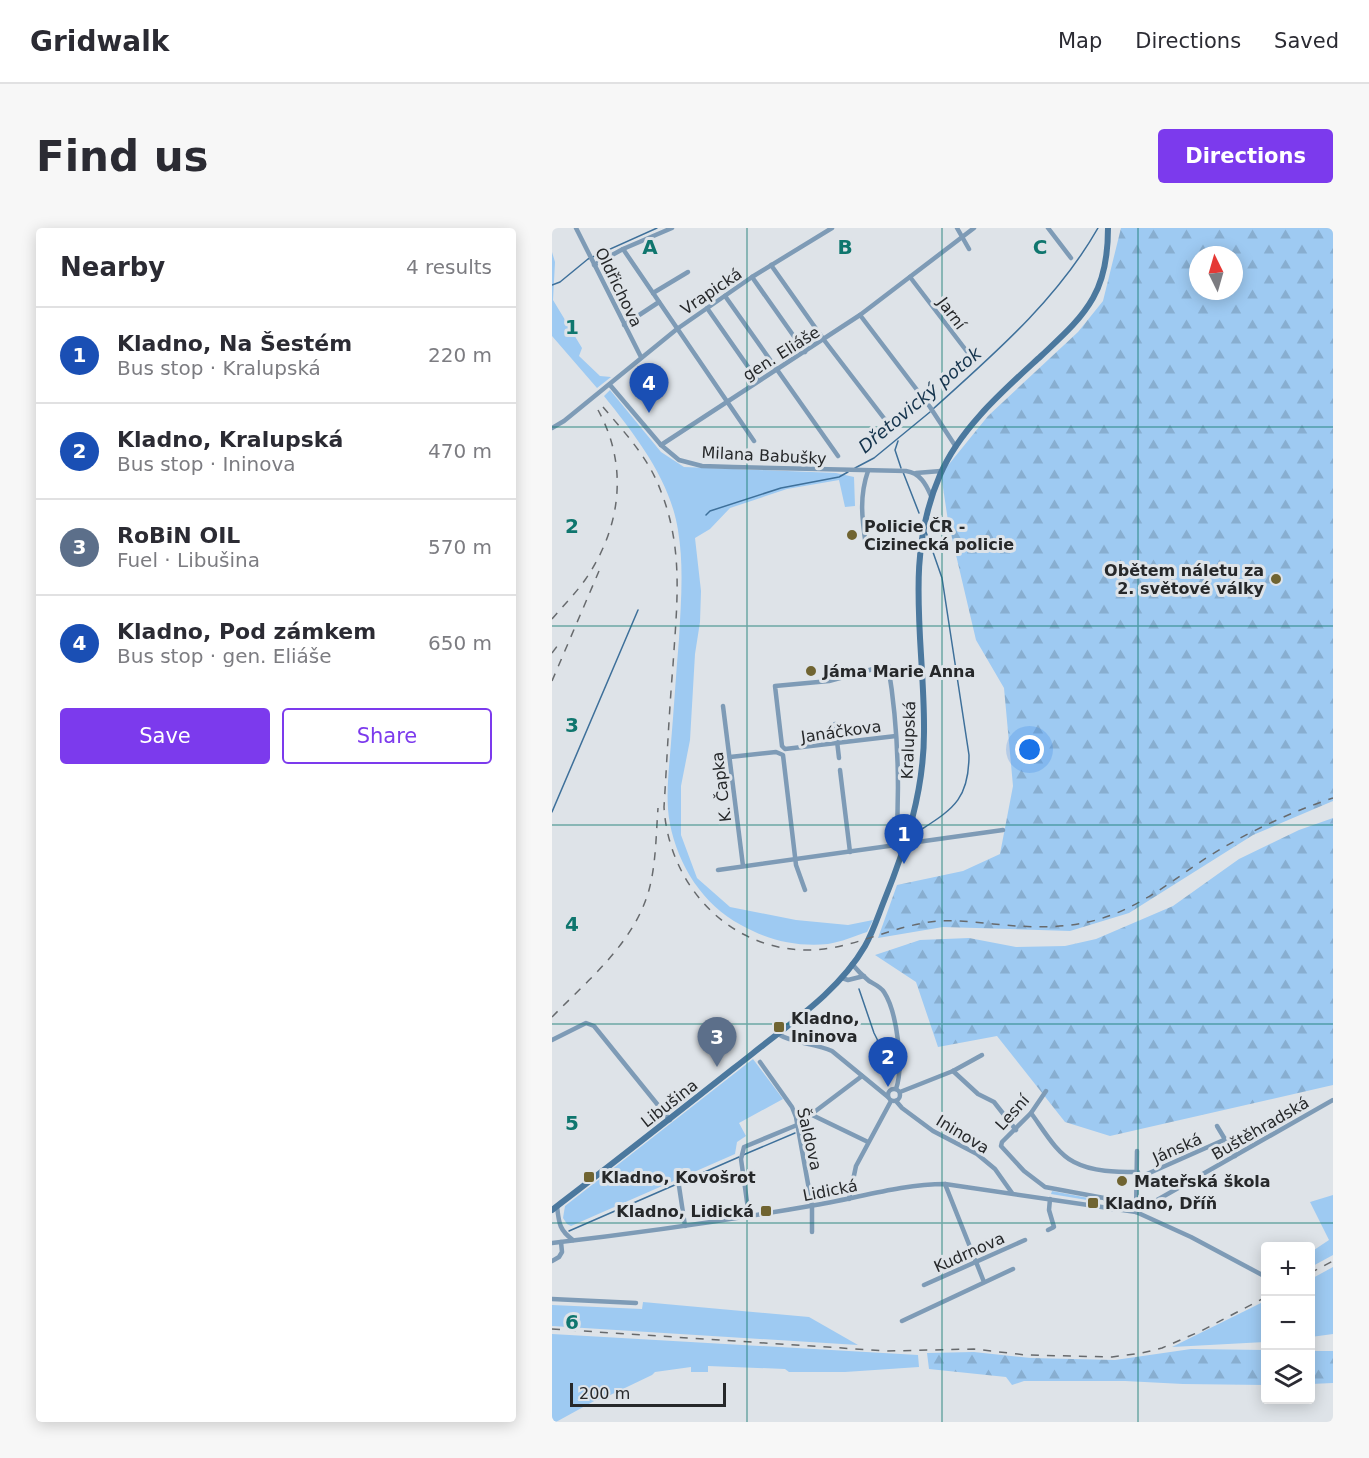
<!DOCTYPE html>
<meta charset="utf-8">
<style>
body{margin:0;font-family:"DejaVu Sans",sans-serif;background:#f7f7f7;color:#2b2b33}
.controls{position:absolute;right:18px;bottom:18px;display:grid;overflow:hidden;border-radius:6px;box-shadow:0 3px 15px #0003}
.controls button{width:54px;height:54px;display:grid;place-items:center;padding:0;border:0;border-bottom:2px solid #e1e1e2;background:#fff;color:#2b2b33;font:30px sans-serif}
.compass{position:absolute;left:637px;top:18px;width:54px;height:54px;border-radius:50%;background:#fff;box-shadow:0 3px 15px #0003;rotate:355deg}
.scale{position:absolute;left:18px;bottom:15px;width:156px;box-sizing:border-box;padding-left:6px;border:3px solid #26282a;border-top:0;font-size:16px;line-height:21px;white-space:nowrap;color:#26282a;-webkit-text-stroke:4px #dee3e8;paint-order:stroke}
.you{position:absolute;left:478px;top:522px;width:21px;height:21px;margin:-15px;border:4px solid #fff;border-radius:50%;background:#1a73e8;box-shadow:0 0 0 9px #1a73e833}
.badge{display:grid;place-items:center;width:39px;height:39px;border-radius:50%;background:#7c3aed;color:#fff;font-size:20px;font-weight:700}
.pin{position:absolute;translate:-50% -50px;filter:drop-shadow(0 2px 3px #0008)}
.pin::after{content:'';position:absolute;top:32px;width:21px;height:18px;background:inherit;clip-path:polygon(0 0,100% 0,50% 100%)}
.list{margin:0;padding:0;list-style:none}
h2{display:flex;justify-content:space-between;align-items:center;height:78px;margin:0;padding:0 24px;font-size:26px}
h2 small{font-size:20px;font-weight:400;color:#7c7c81}
.list li{display:grid;grid-template-columns:39px 1fr auto;gap:18px;align-items:center;box-sizing:border-box;height:96px;padding:0 24px;border-top:2px solid #e1e1e2}
.list b{display:block;font-size:22px;white-space:nowrap}
.list p{margin:0;font-size:20px;white-space:nowrap;color:#7c7c81}
.list em{font-size:20px;font-style:normal;color:#7c7c81}
.actions{display:flex;gap:12px;padding:18px 24px}
.actions a{flex:1;padding:14px 0;border:2px solid #7c3aed;border-radius:6px;text-align:center;font-size:21px;color:#7c3aed}
.actions .main{background:#7c3aed;color:#fff}
.icon{flex:none;width:33px;height:33px;fill:none;stroke:currentColor;stroke-width:2;stroke-linecap:round;stroke-linejoin:round}
.map{position:relative;flex:none;width:781px;height:1194px;overflow:hidden;border-radius:6px}
header{display:flex;align-items:center;gap:36px;box-sizing:border-box;height:84px;padding:0 30px;background:#fff;border-bottom:2px solid #e1e1e2}
header strong{font-size:28px}
nav{display:flex;gap:33px;margin-inline-start:auto;font-size:21px}
.intro{display:flex;align-items:center;justify-content:space-between;box-sizing:border-box;height:144px;padding:0 36px}
h1{margin:0;font-size:42px}
.button{padding:15px 27px;border-radius:6px;background:#7c3aed;color:#fff;font-size:21px;font-weight:700}
main{display:flex;gap:36px;padding:0 36px}
aside{flex:1;background:#fff;border-radius:6px;box-shadow:0 3px 15px #0003}
.map>svg:first-child{display:block}
.grass{fill:#9ecaf2}
.forest{fill:url(#forest-firs);fill-rule:evenodd}
.lines{fill:none;stroke-linecap:round;stroke-linejoin:round}
.stream{stroke:#3e709a;stroke-width:1.5}
.minor{stroke:#7e9bb6;stroke-width:4.5}
.secondary{stroke:#4b789e;stroke-width:6}
.rail{stroke:#676a6d;stroke-width:1.5;stroke-dasharray:8 8;stroke-linecap:butt}
.grid{fill:none;stroke:#0f766e;stroke-width:1.5;stroke-opacity:0.55}
.poi-dot{fill:#706431;stroke:#dee3e8;stroke-width:2}
.labels{text-anchor:middle;stroke-width:6;stroke-linejoin:round;paint-order:stroke}
.street-label{font-size:16px;fill:#26282a;stroke:#dee3e8}
.poi-label{font-size:16px;font-weight:bold;fill:#26282a;stroke:#dee3e8;text-anchor:start}
.water-label{font-size:18px;font-style:italic;fill:#15344d;stroke:#dee3e8}
.grid-label{font-size:20px;text-anchor:middle;font-weight:bold;fill:#0f766e;stroke:#dee3e8;stroke-width:6;stroke-linejoin:round;paint-order:stroke}
</style>
<header>
<strong>Gridwalk</strong>
<nav><a>Map</a><a>Directions</a><a>Saved</a></nav>
</header>
<div class="intro"><h1>Find us</h1><a class="button">Directions</a></div>
<main>
<aside>
<h2>Nearby<small>4 results</small></h2>
<ul class="list">
<li><span class="badge" style="background:#1a4fb4">1</span><div><b>Kladno, Na Šestém</b><p>Bus stop · Kralupská</p></div><em>220 m</em></li>
<li><span class="badge" style="background:#1a4fb4">2</span><div><b>Kladno, Kralupská</b><p>Bus stop · Ininova</p></div><em>470 m</em></li>
<li><span class="badge" style="background:#5c6f8a">3</span><div><b>RoBiN OIL</b><p>Fuel · Libušina</p></div><em>570 m</em></li>
<li><span class="badge" style="background:#1a4fb4">4</span><div><b>Kladno, Pod zámkem</b><p>Bus stop · gen. Eliáše</p></div><em>650 m</em></li>
</ul>
<div class="actions"><a class="main">Save</a><a>Share</a></div>
</aside>
<div class="map">
<svg width="781" height="1194" viewBox="0 0 781 1194">
<defs>
<pattern id="forest-firs" width="22" height="20" patternUnits="userSpaceOnUse" patternTransform="scale(1.5)"><rect width="22" height="20" fill="#9ecaf2"/><path d="M5 1l3.5 6h-7zM16 11l3.5 6h-7z" fill="#88aed0"/></pattern>
</defs>
<rect width="100%" height="100%" fill="#dee3e8"/>
<g class="grass">
<polygon points="0,24 3,34 1,72 30,120 27,128 48,148 59,149 45,160 0,108"/>
<path d="M58,162L109,224L132,239L284,245L302,249L303,278L293,279L287,252L235,261L178,280L158,301L143,310L149,363L148,394L143,426L138,512L129,558V607L145,650L178,679L244,692L296,697L321,692L315,704C303,708 289,714 276,716C244,719 216,712 189,697C151,677 126,637 118,596C113,571 117,541 119,515C122,480 124,445 127,411C129,374 132,338 126,302C118,251 83,207 52,168Z"/>
<polygon points="201,831 231,871 187,895 194,908 185,914 183,926 19,998 15,996 11,990 13,978"/>
<polygon points="500,963 547,972 547,974 499,966"/>
<polygon points="781,967 781,1027 759,1039 759,1024 777,1012 758,974"/>
<polygon points="781,1039 781,1106 759,1109 759,1051"/>
<polygon points="713,1073 713,1114 620,1119"/>
<polygon points="91,1074 257,1089 306,1117 0,1098 0,1077 90,1081"/>
<polygon points="0,1106 366,1127 367,1139 293,1144 237,1144 233,1141 156,1138 156,1144 139,1144 139,1139 103,1144 100,1147 52,1170 44,1172 4,1194 0,1194"/>
</g>
<g class="forest">
<path d="M569,0H781V573L701,607L577,685L518,703L391,699L326,710L345,657L411,643L448,626L461,558L452,460L424,412L396,293L389,246L436,188L526,104L551,73ZM646,27H682V63H646Z"/>
<polygon points="781,590 781,857 558,908 513,894 445,808 386,819 364,754 323,727 368,712 417,710 464,719 513,718 544,711 621,678 687,631 747,602"/>
<polygon points="639,1121 713,1122 713,1157 631,1156 573,1153 472,1153 460,1157 454,1149 377,1141 375,1125 422,1124 479,1130 563,1132"/>
<polygon points="758,1123 781,1123 781,1155 759,1156"/>
</g>
<g class="lines">
<g class="stream">
<polyline points="0,57 8,54 36,31 105,0"/>
<path d="M381,181C442,126 505,72 546,0"/>
<polyline points="346,213 343,222 349,240"/>
<polyline points="303,240 322,230 378,184"/>
<polyline points="351,244 367,285"/>
<polyline points="154,287 158,283 229,260 287,249 296,244"/>
<polyline points="0,584 86,382"/>
<path d="M370,601C403,580 417,569 417,527L390,350L374,304"/>
<polyline points="307,761 322,805 330,821"/>
<polyline points="191,927 243,905"/>
<polyline points="17,1003 187,929"/>
</g>
<g class="minor">
<polyline points="24,0 89,129"/>
<polyline points="405,0 417,21"/>
<polyline points="496,0 519,30"/>
<polyline points="71,21 202,213"/>
<polyline points="42,37 71,21 120,0"/>
<polyline points="219,37 272,112 341,202"/>
<polyline points="200,49 253,124"/>
<polyline points="358,49 423,134"/>
<polyline points="101,65 136,44"/>
<polyline points="173,68 286,228"/>
<polyline points="155,80 206,153"/>
<polyline points="308,87 378,179 404,219"/>
<polyline points="72,97 107,74"/>
<path d="M58,157L109,217L127,232L150,238L181,239L354,243C368,245 374,256 379,268"/>
<polyline points="0,200 12,193 125,101 200,49 280,0"/>
<polyline points="109,217 308,87 422,0"/>
<polyline points="364,245 389,243"/>
<path d="M314,318C310,291 307,269 316,243"/>
<polyline points="171,478 191,638"/>
<polyline points="283,496 287,530"/>
<polyline points="178,529 224,524 231,527 244,637 253,662"/>
<polyline points="288,542 298,624"/>
<path d="M344,617C348,557 346,496 336,437L277,453L223,458L230,518L233,521L344,508"/>
<polyline points="166,642 451,602"/>
<path d="M300,736C305,742 311,748 317,753C322,756 329,759 332,764C345,784 352,839 344,861"/>
<polyline points="290,750 296,752 312,748"/>
<path d="M226,806C242,816 263,815 280,823L336,869"/>
<polyline points="0,812 34,795 42,798 118,892"/>
<polyline points="208,834 240,879 244,889 260,978 260,1004"/>
<polyline points="401,843 426,866 442,874 464,902"/>
<circle cx="342" cy="867" r="6"/>
<polyline points="494,863 479,885 450,914 449,918 472,943 493,959 552,970 558,975 560,981"/>
<polyline points="348,864 401,843 430,827"/>
<polyline points="344,873 350,880 381,903 425,926 443,941 460,965"/>
<path d="M479,885C491,901 504,925 522,934C541,944 564,944 586,944"/>
<polyline points="258,886 316,914"/>
<polyline points="665,898 683,928"/>
<polyline points="586,950 674,911"/>
<polyline points="393,956 432,1054"/>
<polyline points="127,958 133,998"/>
<polyline points="297,971 304,938 339,873"/>
<path d="M5,978C7,995 7,1002 21,1012"/>
<polyline points="584,984 781,872"/>
<polyline points="584,984 585,923"/>
<polyline points="197,988 189,931 192,919 245,897 310,848"/>
<polyline points="496,1002 502,999 497,982 498,971"/>
<path d="M0,1015C86,1005 172,993 258,978C303,971 348,956 393,956L584,984L639,1009L714,1049"/>
<polyline points="0,1033 7,1029 10,1024 9,1014"/>
<polyline points="372,1057 473,1012"/>
<polyline points="0,1071 84,1075"/>
<polyline points="350,1093 461,1041"/>
</g>
<path class="secondary" d="M0,982C67,931 134,878 200,826C240,794 287,763 313,718C321,704 326,688 332,673C354,619 372,563 372,504C373,416 351,332 388,247C408,200 452,162 489,128C508,110 528,93 541,70C553,49 556,24 556,0"/>
<g class="rail">
<path d="M51,179C72,204 96,229 108,261C132,320 125,375 121,437C117,485 115,532 112,579C117,663 186,731 272,721C311,716 347,696 387,693C405,692 423,694 441,696C483,700 522,702 562,686C596,673 624,650 654,630C694,605 736,585 781,570"/>
<path d="M0,391C11,378 23,366 33,352C69,300 77,238 46,182"/>
<polyline points="0,425 9,413"/>
<polyline points="0,453 47,343"/>
<path d="M0,789C37,751 82,715 97,662C104,636 104,607 106,580"/>
<polyline points="758,1045 781,1033"/>
<polyline points="0,1101 335,1123 422,1121 474,1127 560,1129 590,1125 610,1120 649,1103 714,1069"/>
</g>
</g>
<path class="grid" d="M195,0V1194M390,0V1194M586,0V1194M0,199H781M0,398H781M0,597H781M0,796H781M0,995H781"/>
<g class="poi-dot">
<circle cx="300" cy="307" r="6"/>
<circle cx="724" cy="351" r="6"/>
<circle cx="259" cy="443" r="6"/>
<rect x="221" y="793" width="12" height="12" rx="3"/>
<rect x="31" y="943" width="12" height="12" rx="3"/>
<circle cx="570" cy="953" r="6"/>
<rect x="535" y="969" width="12" height="12" rx="3"/>
<rect x="208" y="977" width="12" height="12" rx="3"/>
</g>
<g class="labels">
<g class="street-label">
<text transform="translate(67 59) rotate(64)" y="6">Oldřichova</text>
<text transform="translate(159 63) rotate(-34)" y="6">Vrapická</text>
<text transform="translate(400 85) rotate(53)" y="6">Jarní</text>
<text transform="translate(229 125) rotate(-32)" y="6">gen. Eliáše</text>
<text transform="translate(212 227) rotate(3)" y="6">Milana Babušky</text>
<text transform="translate(289 503) rotate(-8)" y="6">Janáčkova</text>
<text transform="translate(356 512) rotate(-88)" y="6">Kralupská</text>
<text transform="translate(169 559) rotate(-97)" y="6">K. Čapka</text>
<text transform="translate(117 875) rotate(-38)" y="6">Libušina</text>
<text transform="translate(460 884) rotate(-48)" y="6">Lesní</text>
<text transform="translate(708 900) rotate(-30)" y="6">Buštěhradská</text>
<text transform="translate(411 906) rotate(31)" y="6">Ininova</text>
<text transform="translate(258 911) rotate(77)" y="6">Šaldova</text>
<text transform="translate(625 920) rotate(-24)" y="6">Jánská</text>
<text transform="translate(278 962) rotate(-11)" y="6">Lidická</text>
<text transform="translate(417 1024) rotate(-24)" y="6">Kudrnova</text>
</g>
<g class="poi-label">
<text x="312" y="304">Policie ČR -<tspan x="312" dy="18">Cizinecká policie</tspan></text>
<text x="712" y="348" text-anchor="end">Obětem náletu za<tspan x="712" dy="18">2. světové války</tspan></text>
<text x="271" y="449">Jáma Marie Anna</text>
<text x="239" y="796">Kladno,<tspan x="239" dy="18">Ininova</tspan></text>
<text x="49" y="955">Kladno, Kovošrot</text>
<text x="582" y="959">Mateřská škola</text>
<text x="553" y="981">Kladno, Dříň</text>
<text x="202" y="989" text-anchor="end">Kladno, Lidická</text>
</g>
<g class="water-label">
<text transform="translate(368 172) rotate(-40)" y="6">Dřetovický potok</text>
</g>
</g>
<g class="grid-label">
<text x="98" y="26">A</text>
<text x="293" y="26">B</text>
<text x="488" y="26">C</text>
<text x="20" y="106">1</text>
<text x="20" y="305">2</text>
<text x="20" y="504">3</text>
<text x="20" y="703">4</text>
<text x="20" y="902">5</text>
<text x="20" y="1101">6</text>
</g>
</svg>
<div class="controls">
<button>+</button>
<button>−</button>
<button><svg class="icon" aria-label="layers" viewBox="0 0 24 24"><path d="M12 4l9 5-9 5-9-5zM3 14l9 5 9-5"/></svg></button>
</div>
<svg class="compass" viewBox="-18 -18 36 36"><path d="M0-13l5 13h-10z" fill="#e53935"/><path d="M0 13l5-13h-10z" fill="#7c7c81"/></svg>
<div class="scale">200 m</div>
<div class="you"></div>
<div class="pin badge" style="left:352px;top:636px;background:#1a4fb4">1</div>
<div class="pin badge" style="left:336px;top:859px;background:#1a4fb4">2</div>
<div class="pin badge" style="left:165px;top:839px;background:#5c6f8a">3</div>
<div class="pin badge" style="left:97px;top:185px;background:#1a4fb4">4</div>
</div>
</main>
